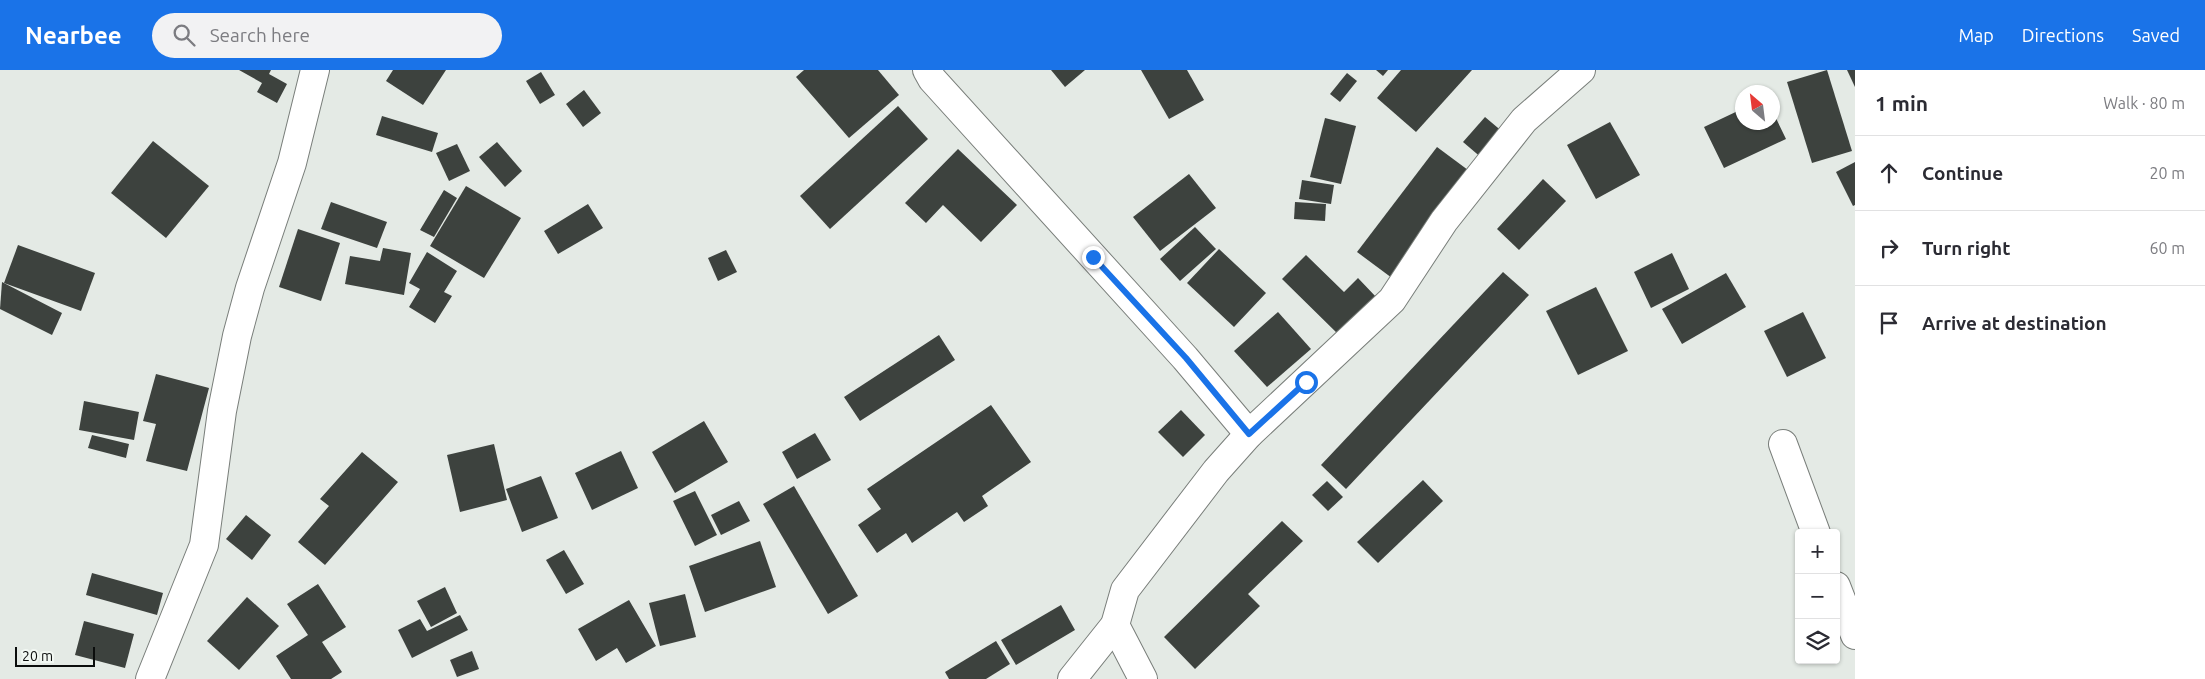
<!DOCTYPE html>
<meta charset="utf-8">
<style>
body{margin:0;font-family:Ubuntu,sans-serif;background:#f2f2f3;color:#2b2b33}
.controls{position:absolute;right:15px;bottom:15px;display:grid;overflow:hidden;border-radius:5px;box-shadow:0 1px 4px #0004}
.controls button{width:45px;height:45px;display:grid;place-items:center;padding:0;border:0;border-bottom:1px solid #e1e1e2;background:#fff;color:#2b2b33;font:25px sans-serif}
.compass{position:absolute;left:1735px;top:15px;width:45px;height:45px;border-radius:50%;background:#fff;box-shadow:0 1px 4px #0004;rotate:332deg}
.scale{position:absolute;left:15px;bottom:12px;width:80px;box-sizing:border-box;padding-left:5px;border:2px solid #0b0d0c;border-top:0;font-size:14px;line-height:18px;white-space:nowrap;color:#0b0d0c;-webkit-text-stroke:4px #f2f8f3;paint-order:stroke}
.stop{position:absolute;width:15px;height:15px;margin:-11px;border:4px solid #1a73e8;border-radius:50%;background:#fff}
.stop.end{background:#1a73e8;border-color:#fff;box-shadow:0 1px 5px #0008}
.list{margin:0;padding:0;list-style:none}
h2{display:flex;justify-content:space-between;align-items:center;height:65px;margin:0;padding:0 20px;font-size:21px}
h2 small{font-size:16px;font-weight:400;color:#7c7c81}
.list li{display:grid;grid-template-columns:32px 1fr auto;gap:15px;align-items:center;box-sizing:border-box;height:75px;padding:0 20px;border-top:1px solid #e1e1e2}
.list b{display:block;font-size:19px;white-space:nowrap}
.list em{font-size:16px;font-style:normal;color:#7c7c81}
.icon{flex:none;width:28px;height:28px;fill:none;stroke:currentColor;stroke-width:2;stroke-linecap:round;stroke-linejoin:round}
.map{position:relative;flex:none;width:1855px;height:609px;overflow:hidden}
header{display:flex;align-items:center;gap:30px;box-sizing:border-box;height:70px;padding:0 25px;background:#1a73e8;color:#fff}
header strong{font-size:24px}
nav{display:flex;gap:28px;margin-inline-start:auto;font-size:18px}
.search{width:350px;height:45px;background:#f2f2f3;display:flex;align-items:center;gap:12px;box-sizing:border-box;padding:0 18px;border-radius:28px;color:#7c7c81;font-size:19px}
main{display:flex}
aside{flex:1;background:#fff}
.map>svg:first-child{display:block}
.building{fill:#3d423e}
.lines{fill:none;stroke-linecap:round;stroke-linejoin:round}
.minor-casing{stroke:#797e7a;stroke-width:30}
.minor{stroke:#fff;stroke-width:28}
.route{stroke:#1a73e8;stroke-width:6}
</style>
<header>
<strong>Nearbee</strong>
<div class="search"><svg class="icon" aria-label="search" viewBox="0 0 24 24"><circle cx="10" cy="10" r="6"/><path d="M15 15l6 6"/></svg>Search here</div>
<nav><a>Map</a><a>Directions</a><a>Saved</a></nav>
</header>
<main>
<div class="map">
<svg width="1855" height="609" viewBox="0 0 1855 609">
<rect width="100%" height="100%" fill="#e4eae5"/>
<g class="building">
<polygon points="239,0 271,0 269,4 287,14 277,33 257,22 262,13"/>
<polygon points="393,0 446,0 423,35 386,11"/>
<polygon points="804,0 878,0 899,25 849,68 796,7"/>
<polygon points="1051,0 1085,0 1065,17"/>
<polygon points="1141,0 1187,0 1204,30 1169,49"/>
<polygon points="1376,0 1388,0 1383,6"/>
<polygon points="1401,0 1472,0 1416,62 1377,28"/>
<polygon points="1827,0 1852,81 1812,93 1787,12"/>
<polygon points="1847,0 1855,0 1855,17"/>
<polygon points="541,2 555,25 540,34 526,11"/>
<polygon points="1347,3 1357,11 1340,32 1330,24"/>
<polygon points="584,20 601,43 583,57 566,34"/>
<polygon points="898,36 928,69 830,159 800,126"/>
<polygon points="1742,39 1742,52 1772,52 1772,40 1786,69 1724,98 1704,57"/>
<polygon points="382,46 438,63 432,82 376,65"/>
<polygon points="1485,47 1504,63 1483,89 1463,72"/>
<polygon points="1325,48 1356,56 1341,114 1310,107"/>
<polygon points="1610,52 1640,105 1596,129 1567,75"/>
<polygon points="153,71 209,116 166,168 111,123"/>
<polygon points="497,72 522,101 505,117 479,87"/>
<polygon points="457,74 470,101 449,111 436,83"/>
<polygon points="1437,77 1472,103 1392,208 1357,182"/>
<polygon points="958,79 1017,135 981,172 943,135 926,153 905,133"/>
<polygon points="1855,92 1855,135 1853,136 1836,102"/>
<polygon points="1189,104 1216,138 1160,181 1133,147"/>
<polygon points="1543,109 1566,131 1519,180 1497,159"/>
<polygon points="1302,110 1334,115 1331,134 1299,129"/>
<polygon points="466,116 521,148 484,208 430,176"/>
<polygon points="444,120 457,128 434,167 420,160"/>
<polygon points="331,132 387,152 377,178 321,159"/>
<polygon points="1295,132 1326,134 1325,151 1294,149"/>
<polygon points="588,134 603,158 558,184 544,161"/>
<polygon points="1195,157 1216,179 1180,211 1160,189"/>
<polygon points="298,159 340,173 321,231 279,217"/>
<polygon points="18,175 95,203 81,241 4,213"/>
<polygon points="383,178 411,183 404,225 345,214 350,186 380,191"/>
<polygon points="1219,179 1266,223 1234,257 1187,213"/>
<polygon points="726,180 737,202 718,211 708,188"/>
<polygon points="427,182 457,201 444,222 452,226 435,253 409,237 420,219 409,213"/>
<polygon points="1672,183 1689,219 1651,238 1634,202"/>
<polygon points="1306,185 1344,222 1358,208 1377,228 1340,266 1282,209"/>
<polygon points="1503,202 1529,225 1346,419 1321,395"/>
<polygon points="1726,203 1746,237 1682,274 1662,239"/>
<polygon points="2,212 62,243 52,265 0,239"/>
<polygon points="1596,217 1628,281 1578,305 1546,241"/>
<polygon points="1278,242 1311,279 1267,317 1234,281"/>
<polygon points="1803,242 1826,288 1787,307 1764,261"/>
<polygon points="939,265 955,290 860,351 844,327"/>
<polygon points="156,304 209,318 187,401 146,391 156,354 143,351"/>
<polygon points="84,331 139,342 134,370 79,360"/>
<polygon points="991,335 1031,392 982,426 988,436 964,452 957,442 912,473 906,463 877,483 858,455 881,439 867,419"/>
<polygon points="1181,340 1205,365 1183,387 1158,362"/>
<polygon points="704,351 728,392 675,423 652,382"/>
<polygon points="815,363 831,390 797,409 782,382"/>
<polygon points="92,365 129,374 126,388 88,378"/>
<polygon points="494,374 507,430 460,442 447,385"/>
<polygon points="621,381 638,418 592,440 575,403"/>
<polygon points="362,382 398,412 325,495 298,472 329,436 320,429"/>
<polygon points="541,406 558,448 522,462 506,419"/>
<polygon points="1423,410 1443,431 1378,493 1357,472"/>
<polygon points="1327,411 1343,427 1328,441 1312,425"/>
<polygon points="794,416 858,526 828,544 763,434"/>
<polygon points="695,421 717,465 695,476 673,431"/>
<polygon points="739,431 750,451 721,465 711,445"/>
<polygon points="246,445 271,465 252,490 226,469"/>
<polygon points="1282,451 1303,471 1248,524 1260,536 1195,599 1164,567"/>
<polygon points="760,471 776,517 705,542 689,496"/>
<polygon points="564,480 584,514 566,524 546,490"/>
<polygon points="92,503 163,523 157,545 86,525"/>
<polygon points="318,514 346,557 322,572 342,602 331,609 291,609 276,586 308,565 287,534"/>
<polygon points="445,517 457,543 431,557 417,531"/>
<polygon points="685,524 696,567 660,576 649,533"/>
<polygon points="247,527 279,556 239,600 207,571"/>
<polygon points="629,530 656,576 626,593 617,578 596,591 578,559"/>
<polygon points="1061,535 1075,560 1016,595 1001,570"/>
<polygon points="460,545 468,560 412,588 398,560 420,549 427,561"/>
<polygon points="84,551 134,564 125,598 75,585"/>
<polygon points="996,571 1010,594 986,609 949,609 945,602"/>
<polygon points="472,581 479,599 457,607 450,590"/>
</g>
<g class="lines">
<g class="minor-casing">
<g id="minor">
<polyline points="927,0 932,9 1185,288 1249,364"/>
<polyline points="1783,374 1816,463"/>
<polyline points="1836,516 1855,565"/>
<polyline points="1115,555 1143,609"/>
<polyline points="150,609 204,475 222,341 237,266 250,218 292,93 315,0"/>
<polyline points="1072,609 1115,555 1125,520 1216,401 1249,364 1392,230 1444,151 1524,50 1581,0"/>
</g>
</g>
<use href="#minor" class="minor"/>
</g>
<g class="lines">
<polyline class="route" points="1093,187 1186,288 1249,364 1306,312"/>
</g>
</svg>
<div class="controls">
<button>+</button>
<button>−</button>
<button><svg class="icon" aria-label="layers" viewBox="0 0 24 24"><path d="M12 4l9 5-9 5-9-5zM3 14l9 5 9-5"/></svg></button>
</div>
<svg class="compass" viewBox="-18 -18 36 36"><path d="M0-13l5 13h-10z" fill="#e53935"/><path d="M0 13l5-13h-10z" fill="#7c7c81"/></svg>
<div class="scale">20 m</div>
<div class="stop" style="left:1306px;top:312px"></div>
<div class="stop end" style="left:1093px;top:187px"></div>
</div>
<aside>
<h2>1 min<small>Walk · 80 m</small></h2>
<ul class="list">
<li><svg class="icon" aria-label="ahead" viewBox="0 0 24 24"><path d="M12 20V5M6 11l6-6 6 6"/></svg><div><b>Continue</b></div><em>20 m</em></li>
<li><svg class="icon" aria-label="right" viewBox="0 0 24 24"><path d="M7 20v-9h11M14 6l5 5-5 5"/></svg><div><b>Turn right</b></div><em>60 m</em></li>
<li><svg class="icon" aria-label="arrive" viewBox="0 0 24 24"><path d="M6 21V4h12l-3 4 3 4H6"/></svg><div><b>Arrive at destination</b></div></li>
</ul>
</aside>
</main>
